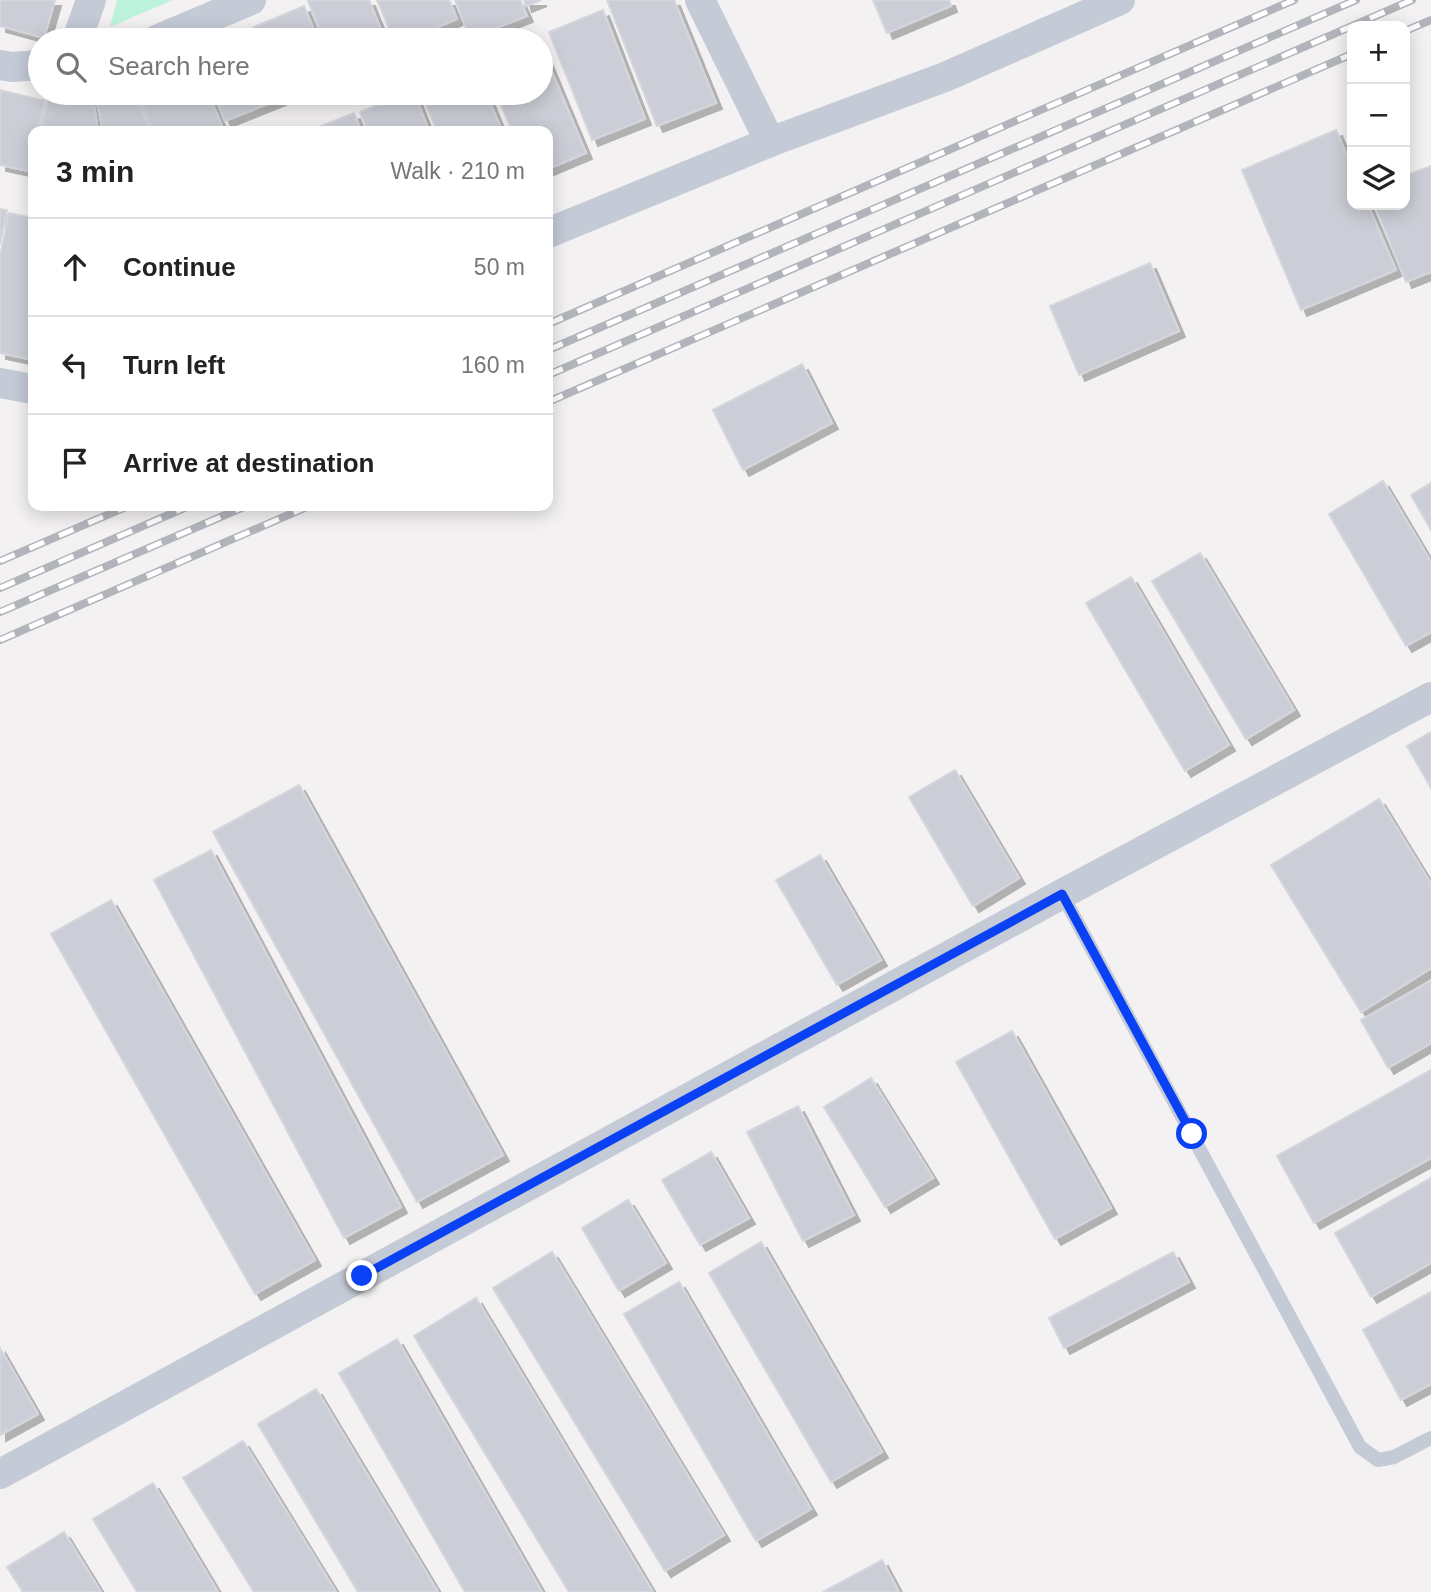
<!DOCTYPE html>
<meta charset="utf-8">
<style>
body{margin:0;font-family:Helvetica,sans-serif;background:#f2f2f2;color:#222}
.controls{position:absolute;right:21px;top:21px;display:grid;overflow:hidden;border-radius:14px;box-shadow:0 4px 18px #0003}
.controls button{width:63px;height:63px;display:grid;place-items:center;padding:0;border:0;border-bottom:2px solid #e0e0e0;background:#fff;color:#222;font:35px sans-serif}
.stop{position:absolute;width:21px;height:21px;margin:-16px;border:5px solid #0a41f4;border-radius:50%;background:#fff}
.stop.end{background:#0a41f4;border-color:#fff;box-shadow:0 2px 7px #0008}
.list{margin:0;padding:0;list-style:none}
h2{display:flex;justify-content:space-between;align-items:center;height:91px;margin:0;padding:0 28px;font-size:30px}
h2 small{font-size:23px;font-weight:400;color:#767676}
.list li{display:grid;grid-template-columns:46px 1fr auto;gap:21px;align-items:center;box-sizing:border-box;height:98px;padding:0 28px;border-top:2px solid #e0e0e0}
.list b{display:block;font-size:26px;white-space:nowrap}
.list em{font-size:23px;font-style:normal;color:#767676}
.icon{flex:none;width:38px;height:38px;fill:none;stroke:currentColor;stroke-width:2;stroke-linecap:round;stroke-linejoin:round}
.map{position:relative;flex:none;width:1431px;height:1592px;overflow:hidden}
.search{position:absolute;background:#fff;box-shadow:0 4px 18px #0003;left:28px;top:28px;width:525px;height:77px;display:flex;align-items:center;gap:18px;box-sizing:border-box;padding:0 24px;border-radius:38px;color:#767676;font-size:26px}
.panel{position:absolute;background:#fff;box-shadow:0 4px 18px #0003;left:28px;top:126px;width:525px;height:385px;border-radius:14px}
.map>svg:first-child{display:block}
.green{fill:#bdf3dd}
.building{fill:#ccced7;stroke:#d4d5dd;stroke-width:2;filter:url(#shadow)}
.lines{fill:none;stroke-linecap:round;stroke-linejoin:round}
.service{stroke:#c4cad6;stroke-width:14}
.minor{stroke:#c4cad6;stroke-width:30}
.rail-casing{stroke:#b2b4bc;stroke-width:8}
.rail{stroke:#fff;stroke-width:5;stroke-dasharray:16;stroke-linecap:butt}
.route{stroke:#0a41f4;stroke-width:9}
</style>
<div class="map">
<svg width="1431" height="1592" viewBox="0 0 1431 1592">
<defs>
<filter id="shadow"><feDropShadow dx="6" dy="6" stdDeviation="0" flood-color="#0004"/></filter>
</defs>
<rect width="100%" height="100%" fill="#f3f1f1"/>
<polygon class="green" points="117,0 173,0 110,27"/>
<g class="building">
<polygon points="0,0 55,0 44,38 0,26"/>
<polygon points="311,0 369,0 385,40 324,40 308,1"/>
<polygon points="377,0 449,0 457,19 407,40 394,40"/>
<polygon points="455,0 520,0 527,16 470,38"/>
<polygon points="524,0 541,0 526,6"/>
<polygon points="607,0 674,0 716,103 657,126"/>
<polygon points="873,0 949,0 951,6 887,33"/>
<polygon points="304,6 318,40 260,40 254,27"/>
<polygon points="603,10 645,119 592,140 549,32"/>
<polygon points="252,29 256,40 224,40"/>
<polygon points="541,46 586,153 548,169 548,131 512,131 496,93 541,93"/>
<polygon points="0,90 45,101 38,131 33,131 33,152 29,171 0,165"/>
<polygon points="50,93 92,93 98,131 40,131"/>
<polygon points="95,93 134,93 150,131 103,131"/>
<polygon points="137,93 208,93 224,131 153,131"/>
<polygon points="214,93 277,93 280,99 225,121"/>
<polygon points="408,93 414,93 429,131 368,131 360,112"/>
<polygon points="421,93 486,93 502,131 437,131"/>
<polygon points="354,113 361,131 309,131"/>
<polygon points="1336,130 1352,168 1352,205 1368,205 1396,270 1301,310 1242,170"/>
<polygon points="1431,166 1431,272 1406,282 1375,205 1405,205 1405,176"/>
<polygon points="0,209 7,210 0,244"/>
<polygon points="9,213 33,218 33,360 0,353 0,257"/>
<polygon points="1150,263 1179,331 1079,375 1050,306"/>
<polygon points="802,364 832,423 743,470 713,410"/>
<polygon points="1383,481 1431,562 1431,632 1406,646 1329,514"/>
<polygon points="1431,483 1431,530 1411,495"/>
<polygon points="1200,553 1294,710 1246,739 1152,581"/>
<polygon points="1131,577 1229,745 1185,771 1086,603"/>
<polygon points="1431,732 1431,788 1407,746"/>
<polygon points="955,770 1019,878 973,906 909,797"/>
<polygon points="299,785 503,1155 417,1202 213,832"/>
<polygon points="1379,799 1431,884 1431,968 1361,1012 1271,865"/>
<polygon points="211,850 401,1207 344,1238 154,880"/>
<polygon points="820,855 881,960 837,985 776,880"/>
<polygon points="111,900 315,1260 255,1294 51,934"/>
<polygon points="1431,981 1431,1043 1388,1068 1361,1020"/>
<polygon points="1012,1031 1111,1208 1055,1239 956,1062"/>
<polygon points="1431,1070 1431,1158 1314,1223 1277,1156"/>
<polygon points="871,1078 933,1178 885,1207 824,1107"/>
<polygon points="798,1106 854,1215 803,1241 747,1132"/>
<polygon points="711,1152 749,1218 700,1245 662,1180"/>
<polygon points="1431,1178 1431,1263 1371,1297 1335,1233"/>
<polygon points="628,1200 666,1263 619,1291 582,1228"/>
<polygon points="761,1242 882,1452 831,1482 709,1273"/>
<polygon points="552,1252 724,1535 665,1571 493,1288"/>
<polygon points="1173,1252 1189,1282 1064,1348 1049,1318"/>
<polygon points="679,1282 811,1509 756,1541 624,1314"/>
<polygon points="1431,1292 1431,1384 1401,1400 1363,1330"/>
<polygon points="476,1298 653,1592 569,1592 414,1336"/>
<polygon points="397,1339 542,1592 465,1592 339,1373"/>
<polygon points="0,1348 38,1414 0,1435"/>
<polygon points="316,1389 438,1592 358,1592 258,1424"/>
<polygon points="243,1441 336,1592 254,1592 183,1478"/>
<polygon points="153,1483 218,1592 137,1592 93,1519"/>
<polygon points="64,1532 101,1592 23,1592 7,1567"/>
<polygon points="882,1560 899,1592 823,1592"/>
</g>
<g class="lines">
<polyline class="service" points="1062,894 1360,1447 1378,1460 1394,1457 1431,1438"/>
<g class="minor">
<polyline points="700,0 770,142"/>
<polyline points="77,40 91,0"/>
<polyline points="156,40 251,0"/>
<polyline points="0,65 12,67 40,65"/>
<polyline points="548,233 770,142 945,77 1120,0"/>
<polyline points="0,383 33,389"/>
<polyline points="0,1474 1062,894 1431,697"/>
</g>
<g class="rail-casing">
<g id="rail">
<polyline points="1405,31 1431,20"/>
<polyline points="548,324 1294,0"/>
<polyline points="548,350 1356,0"/>
<polyline points="548,375 1412,0"/>
<polyline points="548,402 1352,54"/>
<polyline points="0,561 128,506"/>
<polyline points="0,588 189,506"/>
<polyline points="0,612 246,506"/>
<polyline points="0,640 309,506"/>
</g>
</g>
<use href="#rail" class="rail"/>
</g>
<g class="lines">
<polyline class="route" points="362,1276 1062,894 1192,1134"/>
</g>
</svg>
<div class="controls">
<button>+</button>
<button>−</button>
<button><svg class="icon" aria-label="layers" viewBox="0 0 24 24"><path d="M12 4l9 5-9 5-9-5zM3 14l9 5 9-5"/></svg></button>
</div>
<div class="stop" style="left:1192px;top:1134px"></div>
<div class="stop end" style="left:362px;top:1276px"></div>
<div class="search"><svg class="icon" aria-label="search" viewBox="0 0 24 24"><circle cx="10" cy="10" r="6"/><path d="M15 15l6 6"/></svg>Search here</div>
<section class="panel">
<h2>3 min<small>Walk · 210 m</small></h2>
<ul class="list">
<li><svg class="icon" aria-label="ahead" viewBox="0 0 24 24"><path d="M12 20V5M6 11l6-6 6 6"/></svg><div><b>Continue</b></div><em>50 m</em></li>
<li><svg class="icon" aria-label="left" viewBox="0 0 24 24"><path d="M17 20v-9H6M10 6l-5 5 5 5"/></svg><div><b>Turn left</b></div><em>160 m</em></li>
<li><svg class="icon" aria-label="arrive" viewBox="0 0 24 24"><path d="M6 21V4h12l-3 4 3 4H6"/></svg><div><b>Arrive at destination</b></div></li>
</ul>
</section>
</div>
